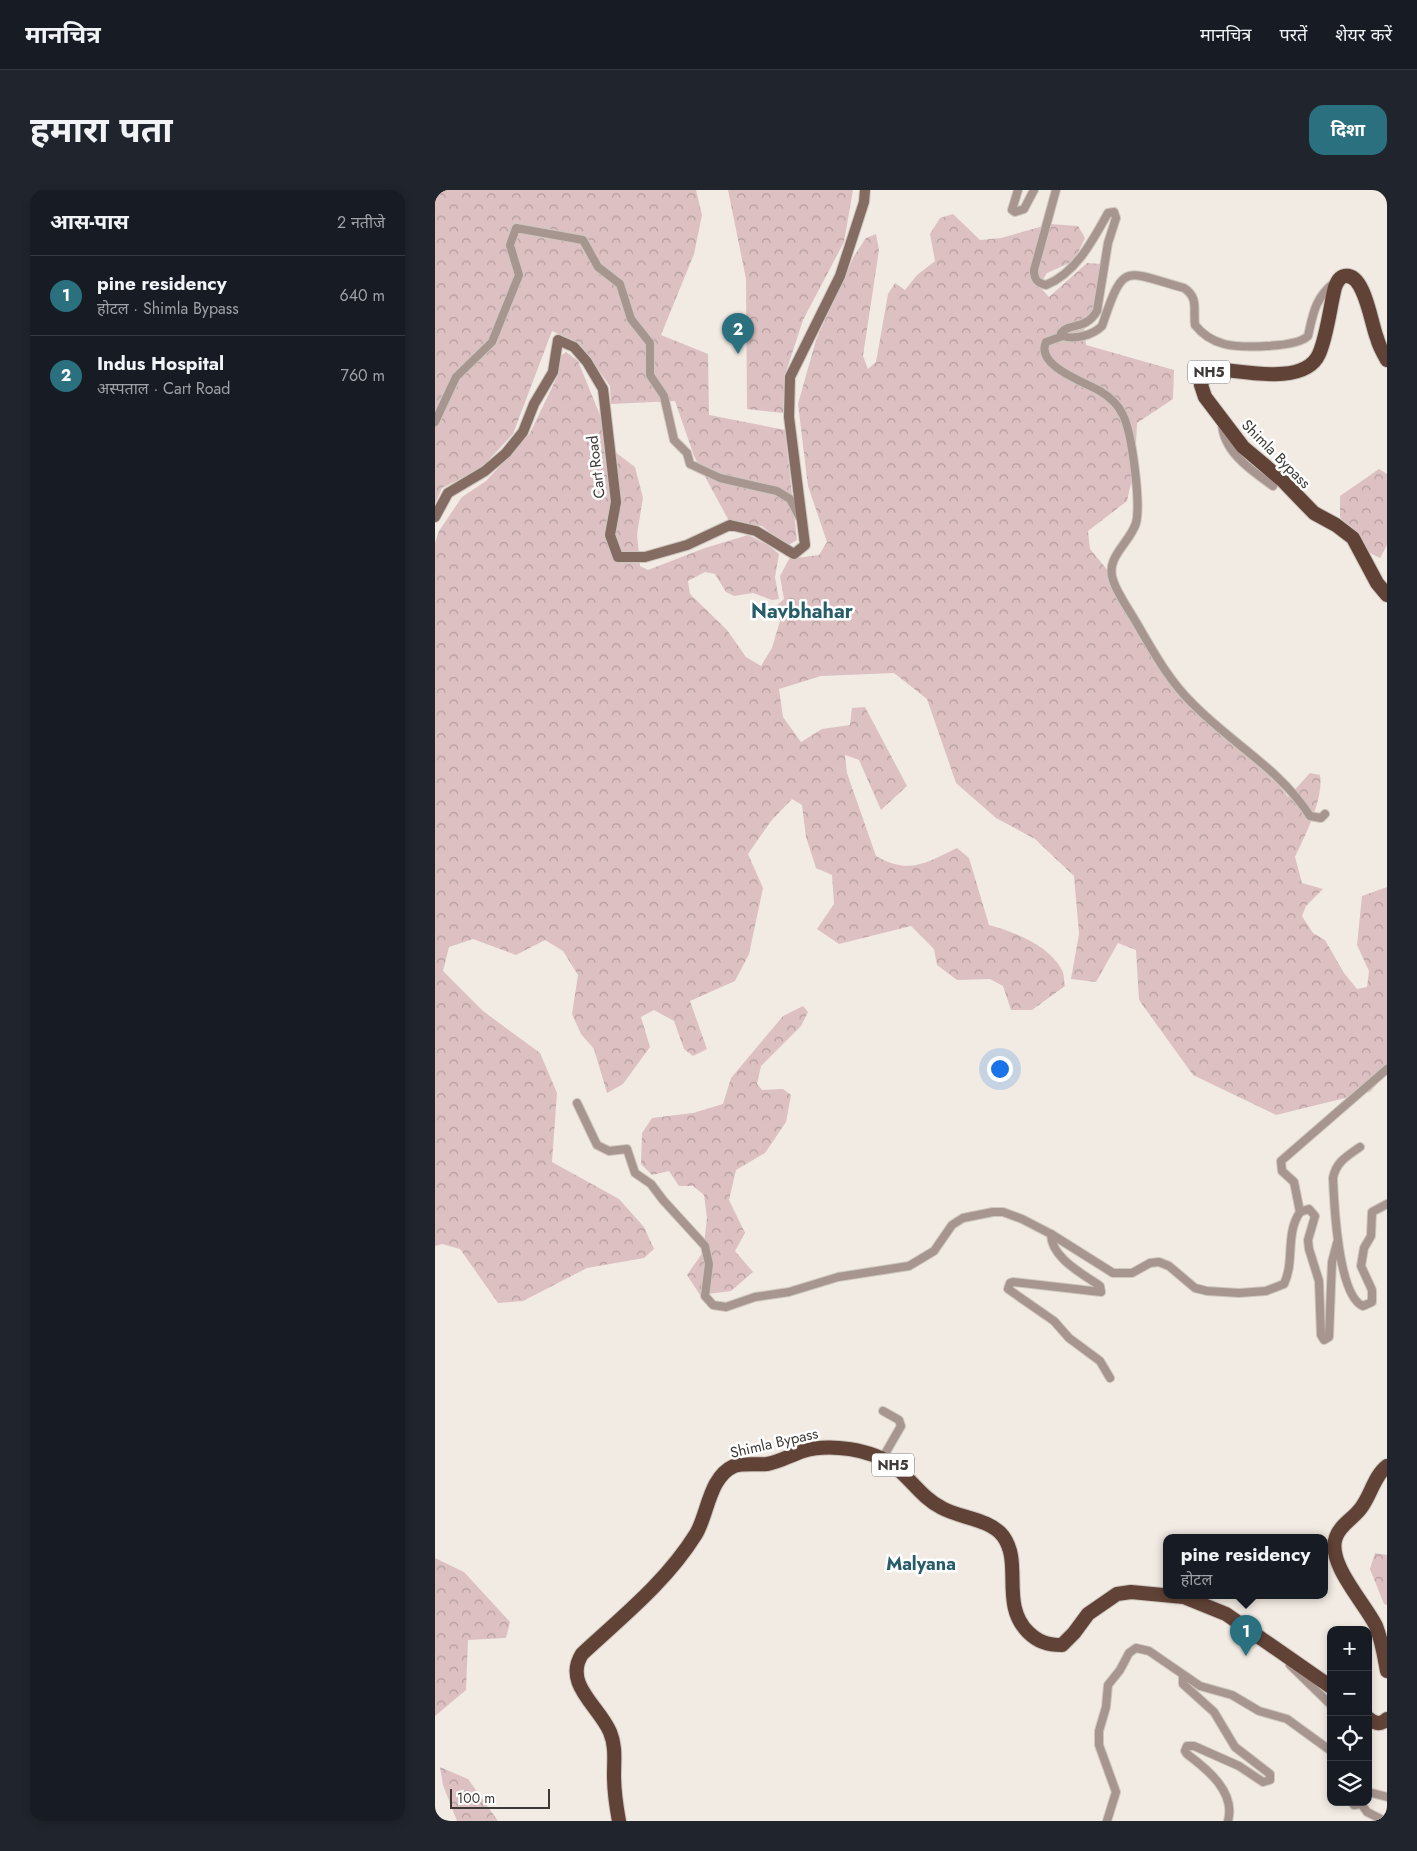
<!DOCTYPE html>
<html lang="hi">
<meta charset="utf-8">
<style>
body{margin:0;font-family:Jost,"Noto Sans Devanagari",sans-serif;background:#20242c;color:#f1f3f6}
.controls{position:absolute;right:15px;bottom:15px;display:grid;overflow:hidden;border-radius:10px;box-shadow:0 2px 8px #0003}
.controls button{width:45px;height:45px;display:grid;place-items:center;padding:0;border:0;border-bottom:1px solid #363941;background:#171b24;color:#f1f3f6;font:25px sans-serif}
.scale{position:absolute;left:15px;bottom:12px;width:100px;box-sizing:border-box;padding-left:5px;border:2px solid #3c3936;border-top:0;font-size:14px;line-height:18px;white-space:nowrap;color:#3c3936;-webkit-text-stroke:4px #fff;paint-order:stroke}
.you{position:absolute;left:564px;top:878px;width:18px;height:18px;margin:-12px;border:4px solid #fff;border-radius:50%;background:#1a73e8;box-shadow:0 0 0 8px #1a73e833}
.badge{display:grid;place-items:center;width:32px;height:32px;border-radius:50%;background:#2b707f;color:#fff;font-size:16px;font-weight:700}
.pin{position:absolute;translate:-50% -41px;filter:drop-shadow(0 1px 2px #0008)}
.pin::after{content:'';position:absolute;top:26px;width:18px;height:15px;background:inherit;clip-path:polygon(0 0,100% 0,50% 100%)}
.popup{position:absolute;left:728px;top:1344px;width:165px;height:65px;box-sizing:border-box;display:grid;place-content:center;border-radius:10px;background:#171b24;filter:drop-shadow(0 1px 4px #0005);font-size:16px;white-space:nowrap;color:#9ea1a6}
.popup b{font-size:19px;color:#f1f3f6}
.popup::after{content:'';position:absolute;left:50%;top:100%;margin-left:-10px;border:10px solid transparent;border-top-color:#171b24}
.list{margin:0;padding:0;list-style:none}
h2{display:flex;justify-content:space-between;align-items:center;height:65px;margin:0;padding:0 20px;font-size:21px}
h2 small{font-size:16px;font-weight:400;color:#9ea1a6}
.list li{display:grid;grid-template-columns:32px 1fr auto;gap:15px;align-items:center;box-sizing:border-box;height:80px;padding:0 20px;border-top:1px solid #363941}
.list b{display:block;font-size:19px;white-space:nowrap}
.list p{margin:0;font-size:16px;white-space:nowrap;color:#9ea1a6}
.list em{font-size:16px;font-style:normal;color:#9ea1a6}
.icon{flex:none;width:28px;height:28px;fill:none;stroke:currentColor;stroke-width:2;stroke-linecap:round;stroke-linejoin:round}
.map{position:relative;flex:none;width:952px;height:1631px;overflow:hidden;border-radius:15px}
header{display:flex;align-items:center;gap:30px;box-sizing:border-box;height:70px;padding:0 25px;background:#171b24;border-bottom:1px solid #363941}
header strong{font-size:24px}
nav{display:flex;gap:28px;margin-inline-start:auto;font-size:18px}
.intro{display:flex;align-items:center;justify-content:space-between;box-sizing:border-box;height:120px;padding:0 30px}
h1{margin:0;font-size:35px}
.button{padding:12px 22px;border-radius:15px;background:#2b707f;color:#fff;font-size:18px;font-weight:700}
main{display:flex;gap:30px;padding:0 30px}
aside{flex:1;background:#171b24;border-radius:15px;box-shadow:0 2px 8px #0003}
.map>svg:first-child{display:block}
.forest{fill:url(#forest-crowns)}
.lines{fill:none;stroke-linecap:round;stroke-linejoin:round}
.minor-casing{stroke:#cec7c0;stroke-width:10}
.secondary-casing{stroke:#cec7c0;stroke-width:12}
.trunk-casing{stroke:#cec7c0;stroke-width:16}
.minor{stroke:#a7958f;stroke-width:8}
.secondary{stroke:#856c62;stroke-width:10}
.trunk{stroke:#614236;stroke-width:14}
.labels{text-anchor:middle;stroke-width:5;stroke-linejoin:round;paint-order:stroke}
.shield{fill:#fff;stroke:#767472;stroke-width:1}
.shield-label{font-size:14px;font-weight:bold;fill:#3c3936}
.street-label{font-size:15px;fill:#3c3936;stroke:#fff}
.quarter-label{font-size:18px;font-weight:bold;fill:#275d69;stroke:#fff}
.district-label{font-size:20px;font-weight:bold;fill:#275d69;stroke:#fff}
</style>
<header>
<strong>मानचित्र</strong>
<nav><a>मानचित्र</a><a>परतें</a><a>शेयर करें</a></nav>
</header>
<div class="intro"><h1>हमारा पता</h1><a class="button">दिशा</a></div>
<main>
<aside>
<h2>आस-पास<small>2 नतीजे</small></h2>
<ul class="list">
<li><span class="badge">1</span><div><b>pine residency</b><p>होटल · Shimla Bypass</p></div><em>640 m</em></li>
<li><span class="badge">2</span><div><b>Indus Hospital</b><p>अस्पताल · Cart Road</p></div><em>760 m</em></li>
</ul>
</aside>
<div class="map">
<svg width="952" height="1631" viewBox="0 0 952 1631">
<defs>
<pattern id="forest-crowns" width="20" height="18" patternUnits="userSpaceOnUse" patternTransform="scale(1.25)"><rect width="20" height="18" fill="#dcc0c2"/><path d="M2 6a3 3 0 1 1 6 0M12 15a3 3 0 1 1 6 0" fill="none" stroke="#b49d9e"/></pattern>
</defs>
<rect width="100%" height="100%" fill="#f2ebe3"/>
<g class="forest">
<polygon points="0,0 261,0 267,25 259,64 226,145 273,164 274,225 350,240 362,350 352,356 327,336 294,331 259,266 240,211 176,214 175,196 144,153 117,141 78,244 45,279 7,298 0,314"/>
<polygon points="293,0 418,0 409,52 368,130 350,185 348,223 312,219 311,89"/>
<path d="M518,24L545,50L566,48L615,34L643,36L650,48L639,71L612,83L604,96L614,107L652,73L666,74C666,95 663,121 649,137L651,155L739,180L738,209L702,233L700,275L692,311L653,341L655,359L679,388L747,507L837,585L853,607L875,583L885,585C889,608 870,646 860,667L867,693L888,699L871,716L867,726L878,743L890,750L909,783L922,799L932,797L934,781L922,755L927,706L952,697V882L935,902L841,925L758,885L704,810L701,760L683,753L661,792L636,789L644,744L639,686L600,649L561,628L521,593L492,509L459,483L386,486L344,499L348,527L366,552L387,539L415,535L417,518L430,517L472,596L446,620L424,570L410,565L412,583L441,666C474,685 491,673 522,658L534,668L554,735C579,742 614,755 627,780C629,784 629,791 630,796L597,820H576L568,796L555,789L522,790L502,775L499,759L476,736L404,754L382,739L399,714L397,685L381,678L371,647L367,615L357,609L336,631L313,664L328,698L314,764L300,791L255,811L272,859L258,866L249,859L239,831L219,820L206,827L215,857L188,894L172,903L159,859L146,844L137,824L143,785L128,761L110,750L81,765L38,749L14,757L8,781L48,821L105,863L122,903L117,972L184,1009L209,1037L219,1059L209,1068L152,1078L88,1111L63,1113L25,1059L7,1054L0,1056V353L4,341L27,307L51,291L95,243L123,185L126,166L131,162L143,171L180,262L200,277L208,308L202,344L205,376L213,380L270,358L313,345L333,355L344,364L340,387L344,409L337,410L318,403L299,406L291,402L280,384L270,382L253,391L255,404L292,440L311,467L326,476L337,458L345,431L339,418L349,409L345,386L354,369L384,365L392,352L373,296L363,214L381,150L419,66L431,48L441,44L444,60L428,166L433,179L441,172L453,104L460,93L470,100L482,85L500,71L495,44L505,28Z"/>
<polygon points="944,279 952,284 952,355 945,368 927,359 905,327 905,306"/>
<polygon points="368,816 373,822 366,836 326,876 322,894 327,900 348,899 356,905 351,932 330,963 301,980 294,1010 310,1043 300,1061 318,1082 296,1101 265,1105 252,1085 268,1062 272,1028 269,1005 258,996 244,996 234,981 217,985 206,974 207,943 217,928 258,923 288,914 296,888 348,826"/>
<polygon points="940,1363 952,1365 952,1415 949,1414 935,1379"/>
<polygon points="0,1368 29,1382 75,1432 71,1448 33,1450 31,1500 0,1526"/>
<polygon points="5,1577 33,1589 63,1631 22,1631 8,1595"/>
</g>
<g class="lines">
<g class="minor-casing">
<g id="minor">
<polyline points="583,0 577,20 580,22 589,19 599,0"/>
<path d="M621,0L599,80C599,89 602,93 611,95C641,83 658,50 673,23L679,22L681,28L673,53L662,121C650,141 635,132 626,143L628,146C640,150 658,145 667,136C689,71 688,81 749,98C764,108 758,119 760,135C767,144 778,151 789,154C805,158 861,158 873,146C878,124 880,108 899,93"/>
<path d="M628,146L611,152C600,176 650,192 665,201C675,207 683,214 688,225C697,243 706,314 701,333C695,353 670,367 678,390C682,403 691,415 698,427C716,457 732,489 758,514C796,553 845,579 875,626L886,628L890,624"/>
<polyline points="0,232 21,187 57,152 84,85 75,55 81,38 148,50 163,77 185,94 196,129 215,153 215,185 229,206 239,250 252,263 255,274 285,288 342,301 355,309 365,328"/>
<path d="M787,233C788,262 817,281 838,296"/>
<path d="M142,913L162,955L174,961L192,959L200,983L216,994L228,1010L270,1056L274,1074L270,1106L278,1115L291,1117L320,1107L354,1102L403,1087L474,1076L499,1061L517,1035L528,1028L558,1022H568L587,1029L616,1044L678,1083H697L715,1073L724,1072L734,1076L760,1098L772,1101L804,1103L831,1101L849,1094C860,1071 850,1044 865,1022L874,1019L880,1026L873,1050L874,1059L884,1091L886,1145L889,1150L894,1147L897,1072L902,1053"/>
<path d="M925,957C912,966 901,972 898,988C899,1013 903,1106 928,1116L937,1112V1100L926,1076L929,1058L936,1046L937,1022L952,1014"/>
<polyline points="865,1022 859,992 847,981 846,971 952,879"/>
<path d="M616,1044C616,1068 648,1084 665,1096L666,1102L578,1092L575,1093L573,1099L619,1131L634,1148L665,1171L675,1188"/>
<polyline points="447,1269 466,1236 464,1230 448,1221"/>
<polyline points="855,1475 896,1515"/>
<path d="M748,1486V1494L779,1522L800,1557L835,1584V1590L828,1592L804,1576L759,1556H752L750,1561L752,1564C772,1579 801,1602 793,1631"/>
<polyline points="933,1602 952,1607"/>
<polyline points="917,1612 919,1615 925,1614"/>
<polyline points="925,1612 932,1622 950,1631"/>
<polyline points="672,1631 681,1602 664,1555 664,1541 671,1517 673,1495 685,1480 694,1463 701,1458 714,1461 765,1496 797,1505 824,1521 852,1529 896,1561"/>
</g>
</g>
<g class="secondary-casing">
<polyline id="secondary" points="0,327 13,303 50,281 71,263 88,242 99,214 118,182 123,150 139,157 152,172 168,199 181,312 175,345 183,367 210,367 252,355 295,335 321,341 359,364 370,355 354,227 355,187 405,86 429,12 430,0"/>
</g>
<g class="trunk-casing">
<g id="trunk">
<path d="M952,170C948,163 944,156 942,148C936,134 930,83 910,86C904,87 902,92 900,97C895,117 892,146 884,164C870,196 808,181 780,179L770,184L766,195L770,207L808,257L847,290L879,323L901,335L918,348L942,393L952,405"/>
<path d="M952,1276C939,1286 936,1305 926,1318C919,1328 905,1335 901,1347C891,1373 930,1413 941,1436C947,1451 949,1465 952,1481"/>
<path d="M933,1528C940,1534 946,1535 952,1529"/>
<path d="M184,1631C181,1615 179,1600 179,1585C179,1570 181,1556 175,1542C164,1516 128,1494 147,1464C188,1426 231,1392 261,1344C273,1324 274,1287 299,1276C308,1273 322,1275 332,1274C344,1272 356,1265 368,1261C394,1253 437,1259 459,1276C476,1289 487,1308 507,1318C525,1328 555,1329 568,1346C588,1373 565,1414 593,1442C603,1452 613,1455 627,1455L639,1443L653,1424L682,1404L696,1402L749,1407L791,1424L896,1497"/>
</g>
</g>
<use href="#minor" class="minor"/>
<use href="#secondary" class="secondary"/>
<use href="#trunk" class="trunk"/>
</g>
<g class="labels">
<g class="shield">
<rect x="753" y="170.5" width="42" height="23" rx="4"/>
<rect x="437" y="1263.5" width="42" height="23" rx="4"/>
</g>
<g class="shield-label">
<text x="774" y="187">NH5</text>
<text x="458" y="1280">NH5</text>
</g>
<g class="street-label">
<text transform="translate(841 264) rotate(45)" y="5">Shimla Bypass</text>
<text transform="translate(161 277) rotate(-97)" y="5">Cart Road</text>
<text transform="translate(339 1253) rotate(-13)" y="5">Shimla Bypass</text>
</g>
<g class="quarter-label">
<text x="486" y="1380">Malyana</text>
</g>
<g class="district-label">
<text x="367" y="428">Navbhahar</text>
</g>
</g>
</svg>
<div class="controls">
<button>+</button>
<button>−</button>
<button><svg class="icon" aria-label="locate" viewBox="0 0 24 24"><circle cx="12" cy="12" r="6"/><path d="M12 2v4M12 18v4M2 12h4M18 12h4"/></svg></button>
<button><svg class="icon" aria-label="layers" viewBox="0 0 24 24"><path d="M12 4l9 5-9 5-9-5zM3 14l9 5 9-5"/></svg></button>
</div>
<div class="scale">100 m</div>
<div class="you"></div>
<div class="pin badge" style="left:811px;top:1466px">1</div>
<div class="popup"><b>pine residency</b>होटल</div>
<div class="pin badge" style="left:303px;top:164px">2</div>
</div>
</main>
